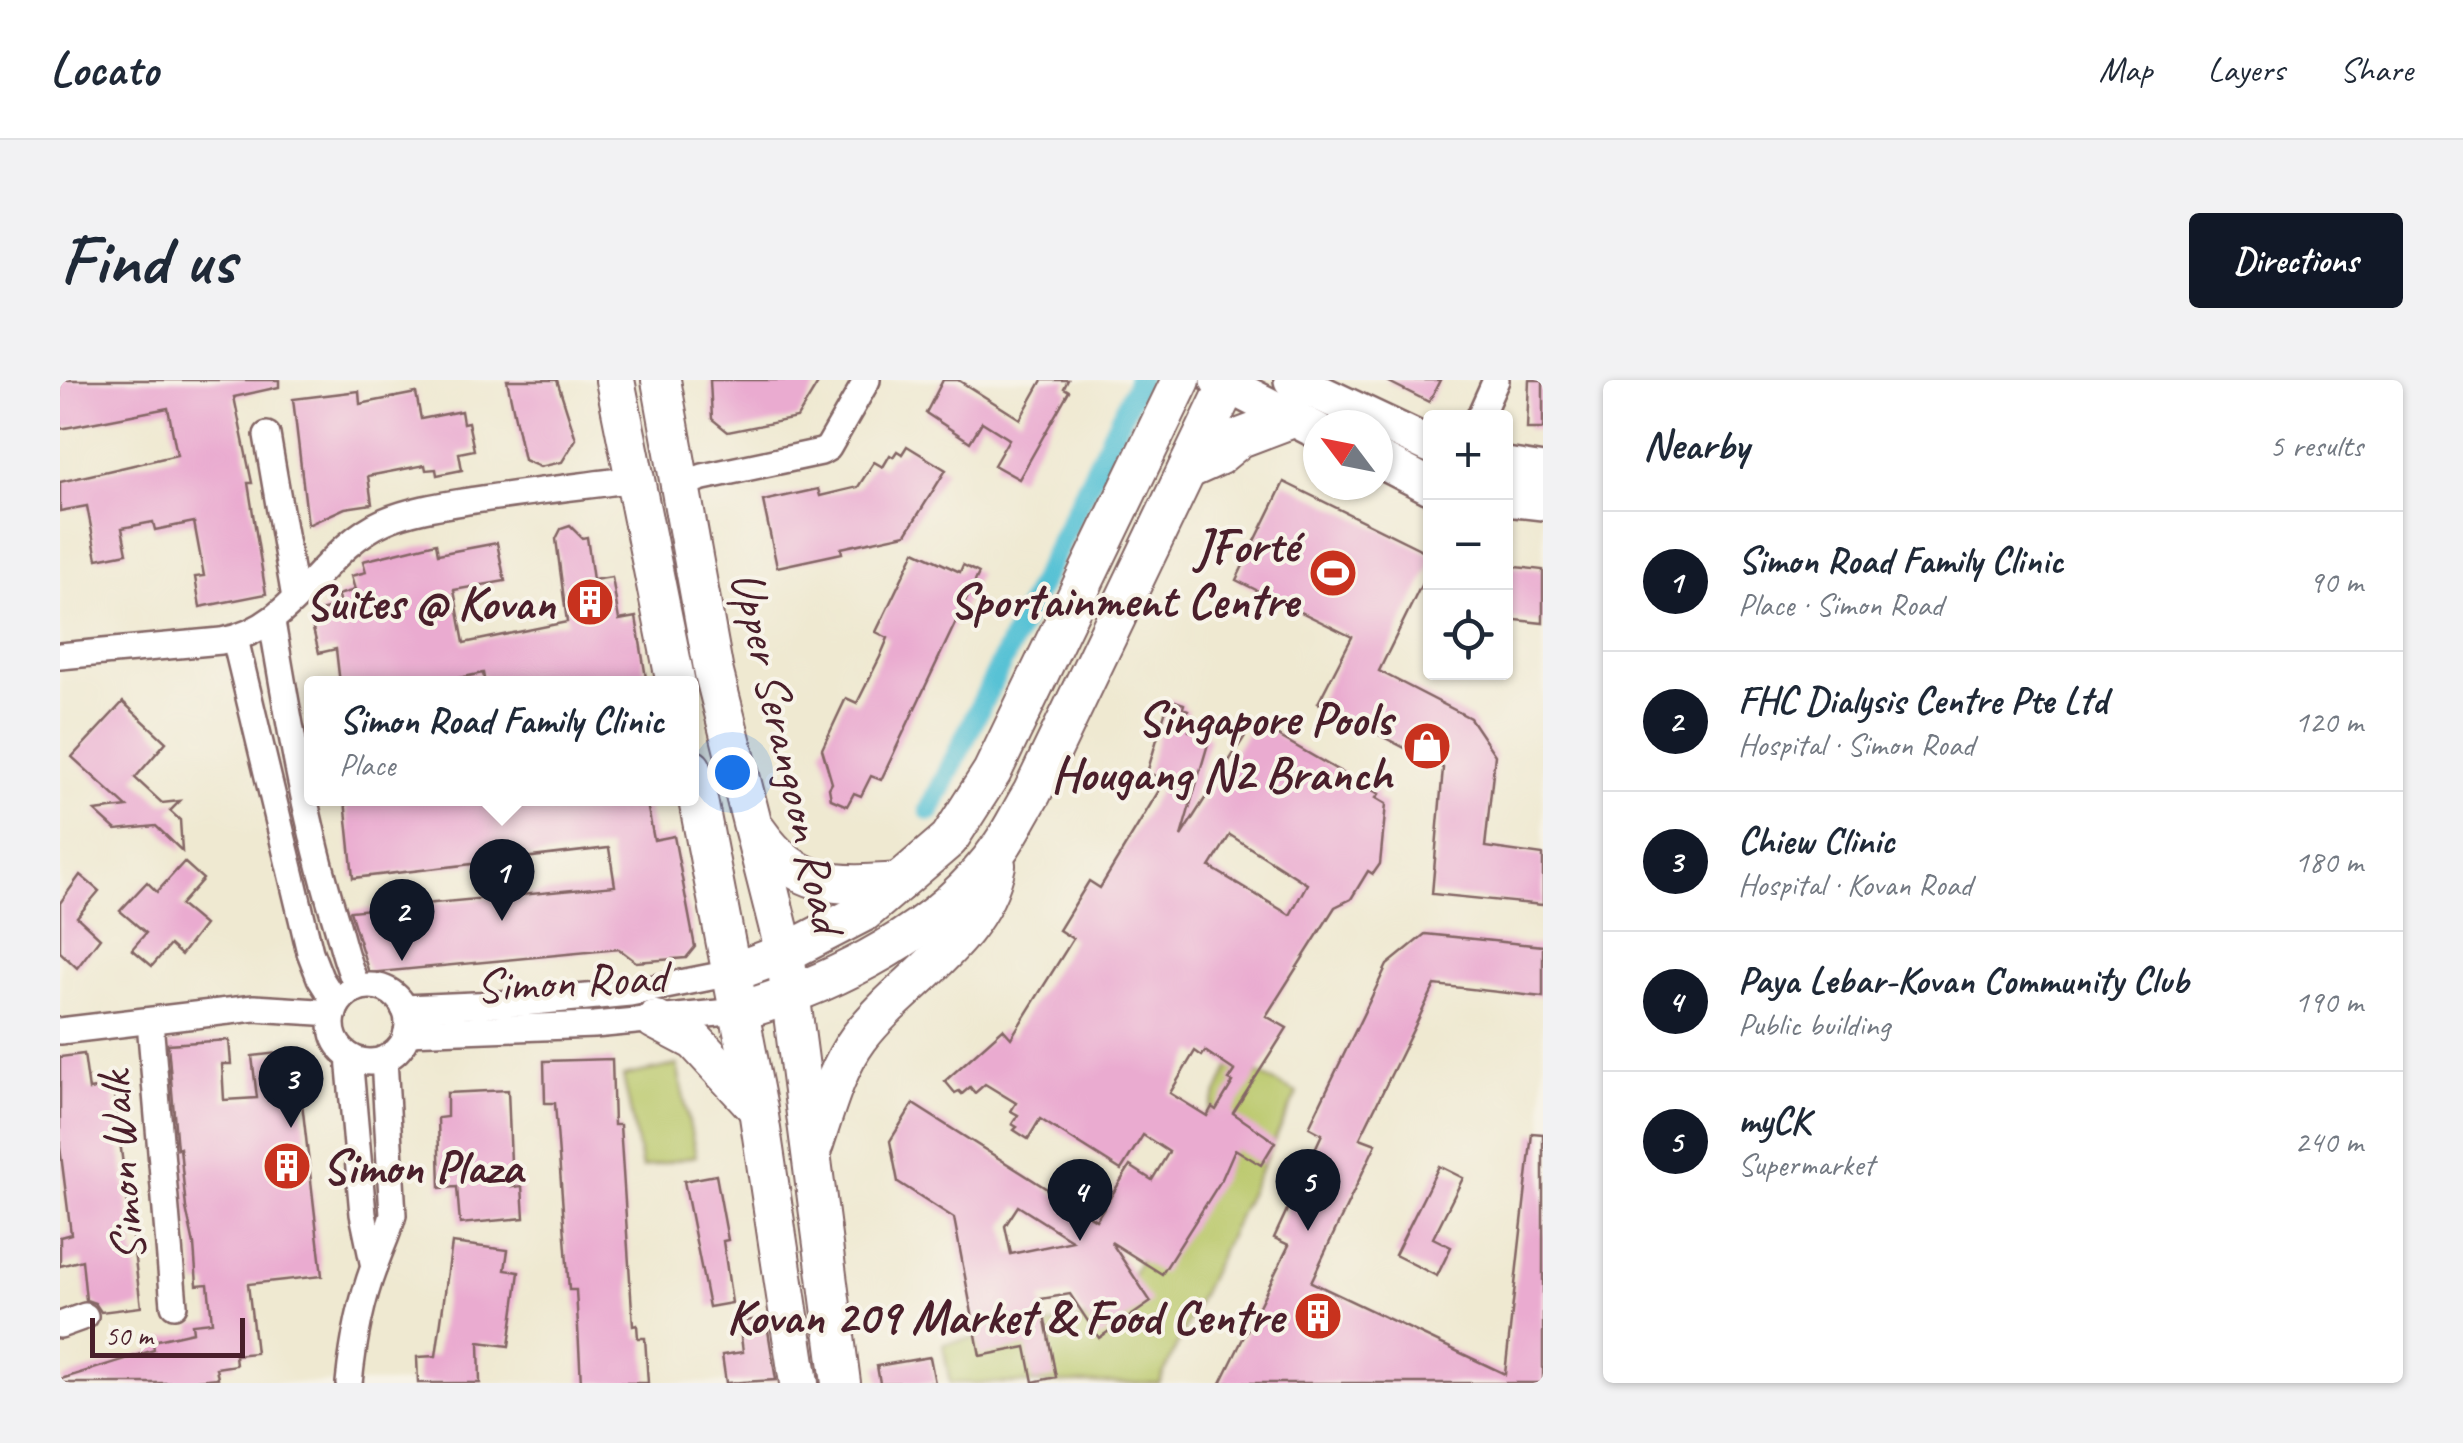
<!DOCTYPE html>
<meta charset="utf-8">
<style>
body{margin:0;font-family:Caveat,sans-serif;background:#f2f2f3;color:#1f2937}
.controls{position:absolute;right:30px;top:30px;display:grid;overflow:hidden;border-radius:10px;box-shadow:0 2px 8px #0004}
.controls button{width:90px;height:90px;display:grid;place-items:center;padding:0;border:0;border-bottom:2px solid #e0e1e3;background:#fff;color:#1f2937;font:50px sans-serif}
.compass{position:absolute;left:1243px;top:30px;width:90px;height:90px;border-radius:50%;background:#fff;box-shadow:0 2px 8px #0004;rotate:302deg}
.scale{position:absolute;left:30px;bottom:25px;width:155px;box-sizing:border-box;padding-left:10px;border:5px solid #4a1f2b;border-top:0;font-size:28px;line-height:35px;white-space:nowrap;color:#4a1f2b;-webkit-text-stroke:8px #f7f3e8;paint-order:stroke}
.you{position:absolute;left:672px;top:392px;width:35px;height:35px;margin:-25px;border:8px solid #fff;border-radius:50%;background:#1a73e8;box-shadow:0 0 0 15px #1a73e833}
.badge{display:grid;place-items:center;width:65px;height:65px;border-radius:50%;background:#111827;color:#fff;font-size:32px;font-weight:700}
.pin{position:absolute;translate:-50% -82px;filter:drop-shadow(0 2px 5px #0008)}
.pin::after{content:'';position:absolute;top:52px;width:35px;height:30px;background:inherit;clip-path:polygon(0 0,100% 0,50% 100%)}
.popup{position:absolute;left:244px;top:296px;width:395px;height:130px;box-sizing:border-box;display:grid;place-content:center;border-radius:10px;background:#fff;filter:drop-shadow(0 2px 8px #0005);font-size:32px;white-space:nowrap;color:#747a83}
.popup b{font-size:38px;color:#1f2937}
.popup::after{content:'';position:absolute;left:50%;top:100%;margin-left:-20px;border:20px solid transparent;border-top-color:#fff}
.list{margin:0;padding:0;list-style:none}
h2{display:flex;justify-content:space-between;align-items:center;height:130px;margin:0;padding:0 40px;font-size:42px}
h2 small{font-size:32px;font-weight:400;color:#747a83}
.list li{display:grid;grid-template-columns:65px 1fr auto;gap:30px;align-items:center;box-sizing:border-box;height:140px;padding:0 40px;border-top:2px solid #e0e1e3}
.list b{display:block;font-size:38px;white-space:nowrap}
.list p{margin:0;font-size:32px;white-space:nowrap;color:#747a83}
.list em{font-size:32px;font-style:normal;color:#747a83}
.icon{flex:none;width:55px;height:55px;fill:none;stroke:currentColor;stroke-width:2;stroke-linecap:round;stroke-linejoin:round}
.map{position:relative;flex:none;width:1483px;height:1003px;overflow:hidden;border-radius:10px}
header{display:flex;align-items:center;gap:60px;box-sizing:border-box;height:140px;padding:0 50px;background:#fff;border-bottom:2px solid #e0e1e3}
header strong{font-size:48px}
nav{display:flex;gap:55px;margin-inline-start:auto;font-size:35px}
.intro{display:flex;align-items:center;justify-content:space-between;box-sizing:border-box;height:240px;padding:0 60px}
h1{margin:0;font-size:70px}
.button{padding:25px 45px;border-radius:10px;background:#111827;color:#fff;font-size:35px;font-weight:700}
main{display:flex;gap:60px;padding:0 60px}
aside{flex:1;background:#fff;border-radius:10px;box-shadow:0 2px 8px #0004}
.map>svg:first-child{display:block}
.green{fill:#bac86a;stroke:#82744a;stroke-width:2.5}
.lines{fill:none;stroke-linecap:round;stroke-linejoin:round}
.canal{stroke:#59c2d5;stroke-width:22}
.building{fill:#eaabd0;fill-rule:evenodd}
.street-casing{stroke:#846665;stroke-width:30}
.secondary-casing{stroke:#846665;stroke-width:40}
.primary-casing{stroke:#846665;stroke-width:42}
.street{stroke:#fff;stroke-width:25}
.secondary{stroke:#fff;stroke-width:35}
.primary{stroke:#fff;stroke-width:38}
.labels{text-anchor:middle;stroke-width:8;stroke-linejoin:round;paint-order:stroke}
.poi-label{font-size:48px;font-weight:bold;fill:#4a1f2b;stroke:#f7f3e8;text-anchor:end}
.street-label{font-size:48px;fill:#4a1f2b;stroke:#f7f3e8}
</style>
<header>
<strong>Locato</strong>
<nav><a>Map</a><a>Layers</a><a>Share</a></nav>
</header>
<div class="intro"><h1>Find us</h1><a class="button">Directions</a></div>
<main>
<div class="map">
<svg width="1483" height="1003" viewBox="0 0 1483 1003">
<rect width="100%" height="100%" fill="#f7f3e8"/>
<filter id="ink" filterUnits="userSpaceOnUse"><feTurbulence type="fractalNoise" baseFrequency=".01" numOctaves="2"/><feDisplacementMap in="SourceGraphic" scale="20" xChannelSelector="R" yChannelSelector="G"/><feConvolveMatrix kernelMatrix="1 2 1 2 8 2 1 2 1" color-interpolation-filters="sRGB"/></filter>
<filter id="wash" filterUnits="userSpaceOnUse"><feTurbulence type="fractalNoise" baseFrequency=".0048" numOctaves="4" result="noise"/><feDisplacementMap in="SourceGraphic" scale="40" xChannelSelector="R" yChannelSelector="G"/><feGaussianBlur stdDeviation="2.25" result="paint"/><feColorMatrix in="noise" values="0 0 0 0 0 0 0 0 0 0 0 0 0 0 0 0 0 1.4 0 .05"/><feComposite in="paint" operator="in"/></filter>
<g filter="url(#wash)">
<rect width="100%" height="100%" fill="#efe9d1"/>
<g class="green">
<polygon points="1172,681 1237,713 1099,1003 890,1003 883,964 1055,933"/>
<polygon points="617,685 636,776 582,788 563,696"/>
</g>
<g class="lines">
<polyline class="canal" points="870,430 1079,0"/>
</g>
<g id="blocks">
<g class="building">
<polygon points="0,0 219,0 219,7 174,17 192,103 188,103 206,214 140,227 135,197 144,196 134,142 95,150 93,142 62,148 67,173 37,179 27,126 0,131 0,102 117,75 108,28 0,49"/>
<polygon points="447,0 497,0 516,59 502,82 480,87 464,80"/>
<polygon points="650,0 760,0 737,38 668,52 652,39"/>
<polygon points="883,0 898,0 960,39 982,0 1008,0 1004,8 1009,11 959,99 934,85 949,59 922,42 910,62 866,33"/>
<polygon points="1325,0 1380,0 1369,22"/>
<polygon points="1469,0 1483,0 1483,49 1467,49"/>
<polygon points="299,11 300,24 356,13 361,39 401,31 403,43 408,42 414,70 399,73 402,90 377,95 376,89 366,90 365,85 308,96 312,124 285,128 248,145 233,19"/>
<polygon points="847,66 886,90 846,154 781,168 782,173 717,187 703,121 758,109 760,116 798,107 814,82 823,87 830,75 833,77 837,71 842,74"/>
<polygon points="1224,102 1370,174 1370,187 1319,291 1410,338 1435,375 1425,467 1483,475 1483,525 1372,514 1383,388 1258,323 1292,257 1176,200"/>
<polygon points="510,146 522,158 527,157 533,200 552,197 559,240 576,237 587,304 425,304 423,293 370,304 280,304 276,269 259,273 251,241 261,239 260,231 280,226 278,215 295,210 291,196 306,192 303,181 376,163 378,174 437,163 445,201 394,210 404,263 507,242 496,159 501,149"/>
<polygon points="855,171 900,192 903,185 919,193 821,400 811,396 801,416 794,413 787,426 771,419 769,408 772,403 762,369 786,318 797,323 820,277 828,258 816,252"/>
<polygon points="1446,186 1483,190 1483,243 1446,239"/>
<path d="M1109,319L1124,324L1123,328L1128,330L1124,340L1132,342L1129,351L1150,357L1121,456L1194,342L1319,414L1316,418L1326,424L1320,484L1313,494L1308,491L1291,519L1275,527L1206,636L1227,648L1173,733L1215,762L1201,785L1175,769L1162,799L1102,894L1051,862L1091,922L1039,958L1010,914L981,919L996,997L973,1002L966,967L920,976L894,838L838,802L830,761L853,724L1036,840L1070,786L1092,800L1109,772L1083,755L1061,790L980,739L968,759L954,750L957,747L952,744L958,735L951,731L956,723L925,704L915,713L910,707L902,714L899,711L895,713L885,701L943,649L951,658L1013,559L999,550L1029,501L1040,508L1106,399L1087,393ZM1170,455L1247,504L1230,535L1150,487ZM1135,671L1142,676L1145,671L1175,691L1169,700L1173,702L1156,730L1152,727L1147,736L1110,713ZM958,826L1013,861L951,874L945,846Z"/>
<polygon points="63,322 106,362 75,398 102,423 120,421 110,431 120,440 122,471 96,446 56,450 35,431 67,427 12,377"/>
<polygon points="299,418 586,418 594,460 614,456 635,567 626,578 576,582 559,569 309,593 290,531 555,506 549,468 293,498 285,420"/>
<polygon points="124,482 143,499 120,525 144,545 121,575 110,565 92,586 72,569 86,553 60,531 87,502 97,512"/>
<polygon points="20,495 39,511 17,537 40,558 17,588 0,572 0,523"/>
<polygon points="1365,554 1483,566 1483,617 1375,605 1300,758 1316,764 1251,902 1445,994 1472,753 1483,754 1483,1003 1161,1003 1229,865 1214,858 1262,754 1249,747 1327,585"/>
<polygon points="169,660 171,684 162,684 164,720 197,718 192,676 236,671 262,896 188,904 196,973 175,975 176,985 156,988 158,998 138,1000 138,1003 1,1003 1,999 94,970 93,961 133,952 132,944 152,942 148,904 137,905 134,865 126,828 120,768 117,769 108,664"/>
<polygon points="24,674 29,710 53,706 81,927 41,932 35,923 26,920 22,880 0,886 0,857 11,854 0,767 0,677"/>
<polygon points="552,679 554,745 560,745 573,946 577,945 578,958 585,958 588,1003 521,1003 516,910 509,910 495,723 485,723 484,681"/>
<polygon points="448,710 452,807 462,806 464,838 400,844 397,807 380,808 378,738 387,737 387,713"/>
<polygon points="1379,786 1403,798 1373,858 1391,867 1377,896 1335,875"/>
<polygon points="656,795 668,860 663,861 672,923 649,927 624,801"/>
<polygon points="392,863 448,870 445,890 459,892 449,966 419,962 420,1003 358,1003 357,977 376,976"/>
<polygon points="706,938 716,1000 666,1003 662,975 683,972 679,942"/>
<polygon points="870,977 875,1003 820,1003 817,986"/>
</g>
</g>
</g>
<g filter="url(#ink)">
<use href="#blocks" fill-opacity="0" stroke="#846665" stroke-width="2.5"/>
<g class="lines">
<g class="street-casing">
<g id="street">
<polyline points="1419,38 1436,0"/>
<polyline points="207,55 235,218"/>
<polyline points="620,105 643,97 761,72 768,68 807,0"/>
<path d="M212,242C229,341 245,440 274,535C282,560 286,585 298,608"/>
<polyline points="175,259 250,572 260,598 277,625"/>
<path d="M0,276L161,261C236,249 259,170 325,141C353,129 385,125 415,120C468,112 522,106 575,99"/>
<circle cx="310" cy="644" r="38"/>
<polyline points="344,628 462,623 570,613 671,593"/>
<polyline points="90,642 114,925"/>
<polyline points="0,651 194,628 274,633"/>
<polyline points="347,652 534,645 679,631"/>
<polyline points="289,676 303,834 314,887"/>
<polyline points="0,945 25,936"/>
<path d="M289,1003C293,964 300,924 314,887C320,869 328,854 333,835L324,679"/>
</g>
</g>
<g class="secondary-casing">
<g id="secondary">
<polyline points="1158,0 1258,51"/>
<polyline points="1232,0 1370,65"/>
<polyline points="1318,79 1370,106"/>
<polyline points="1446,86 1483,92"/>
<polyline points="1446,118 1483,122"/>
</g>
</g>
<g class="primary-casing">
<g id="primary">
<polyline points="555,0 616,304"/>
<polyline points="601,0 654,293 725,573 781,1003"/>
<polyline points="1127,90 1158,76 1180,58 1233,38"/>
<polyline points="632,389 698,729 739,1003"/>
<path d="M697,451C737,508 775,507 839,502"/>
<polyline points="671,593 725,573 804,532 889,459 932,392 1121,0"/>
<path d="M679,631C775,604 883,550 941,466C952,450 961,431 972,413L1170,0"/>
<polyline points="595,640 635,661 696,727"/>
<path d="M754,764C766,728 776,689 799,658C843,600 921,561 936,485"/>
</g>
</g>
<use href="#street" class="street"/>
<use href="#secondary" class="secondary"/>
<use href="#primary" class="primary"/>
</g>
</g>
<defs>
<g id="stadium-disc" transform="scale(2.5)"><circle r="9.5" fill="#c8321e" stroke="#f7f3e8"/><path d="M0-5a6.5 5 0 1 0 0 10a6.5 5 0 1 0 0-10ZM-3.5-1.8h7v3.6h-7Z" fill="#fff"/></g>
<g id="building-disc" transform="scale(2.5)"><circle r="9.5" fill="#c8321e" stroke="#f7f3e8"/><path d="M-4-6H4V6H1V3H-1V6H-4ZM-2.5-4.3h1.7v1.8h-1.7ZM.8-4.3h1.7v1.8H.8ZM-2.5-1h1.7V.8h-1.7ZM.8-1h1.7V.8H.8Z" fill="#fff"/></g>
<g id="shop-disc" transform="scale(2.5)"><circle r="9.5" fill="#c8321e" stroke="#f7f3e8"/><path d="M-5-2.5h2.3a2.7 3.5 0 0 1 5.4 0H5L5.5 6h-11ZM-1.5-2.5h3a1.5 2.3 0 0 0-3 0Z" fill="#fff"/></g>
</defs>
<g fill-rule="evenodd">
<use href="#stadium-disc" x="1273" y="193"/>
<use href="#building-disc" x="530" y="222"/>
<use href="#shop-disc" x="1367" y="366"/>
<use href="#building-disc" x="227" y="786"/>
<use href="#building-disc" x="1258" y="936"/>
</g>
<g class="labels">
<g class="poi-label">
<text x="1238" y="182">JForté<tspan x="1238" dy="55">Sportainment Centre</tspan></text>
<text x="495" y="239">Suites @ Kovan</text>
<text x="1332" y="355">Singapore Pools<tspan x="1332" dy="55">Hougang N2 Branch</tspan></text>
<text x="262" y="803" text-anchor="start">Simon Plaza</text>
<text x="1223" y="953">Kovan 209 Market &amp; Food Centre</text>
</g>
<g class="street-label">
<text transform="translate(729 371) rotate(77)" y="17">Upper Serangoon Road</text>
<text transform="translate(511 600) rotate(-3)" y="17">Simon Road</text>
<text transform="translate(60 787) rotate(-95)" y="17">Simon Walk</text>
</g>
</g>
</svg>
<div class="controls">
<button>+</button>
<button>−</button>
<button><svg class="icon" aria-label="locate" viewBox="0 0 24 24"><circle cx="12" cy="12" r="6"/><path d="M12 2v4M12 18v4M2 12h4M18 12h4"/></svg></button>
</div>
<svg class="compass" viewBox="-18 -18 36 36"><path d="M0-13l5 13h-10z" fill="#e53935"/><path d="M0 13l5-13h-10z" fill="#747a83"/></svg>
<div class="scale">50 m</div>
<div class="you"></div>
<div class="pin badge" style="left:442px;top:541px">1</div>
<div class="popup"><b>Simon Road Family Clinic</b>Place</div>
<div class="pin badge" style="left:342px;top:581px">2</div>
<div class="pin badge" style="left:231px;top:748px">3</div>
<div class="pin badge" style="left:1020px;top:861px">4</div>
<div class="pin badge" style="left:1248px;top:851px">5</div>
</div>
<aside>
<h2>Nearby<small>5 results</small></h2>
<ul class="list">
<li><span class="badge">1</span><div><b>Simon Road Family Clinic</b><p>Place · Simon Road</p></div><em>90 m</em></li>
<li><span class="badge">2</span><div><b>FHC Dialysis Centre Pte Ltd</b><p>Hospital · Simon Road</p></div><em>120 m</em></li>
<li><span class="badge">3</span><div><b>Chiew Clinic</b><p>Hospital · Kovan Road</p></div><em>180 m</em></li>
<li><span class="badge">4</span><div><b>Paya Lebar-Kovan Community Club</b><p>Public building</p></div><em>190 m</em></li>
<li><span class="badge">5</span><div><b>myCK</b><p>Supermarket</p></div><em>240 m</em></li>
</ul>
</aside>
</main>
